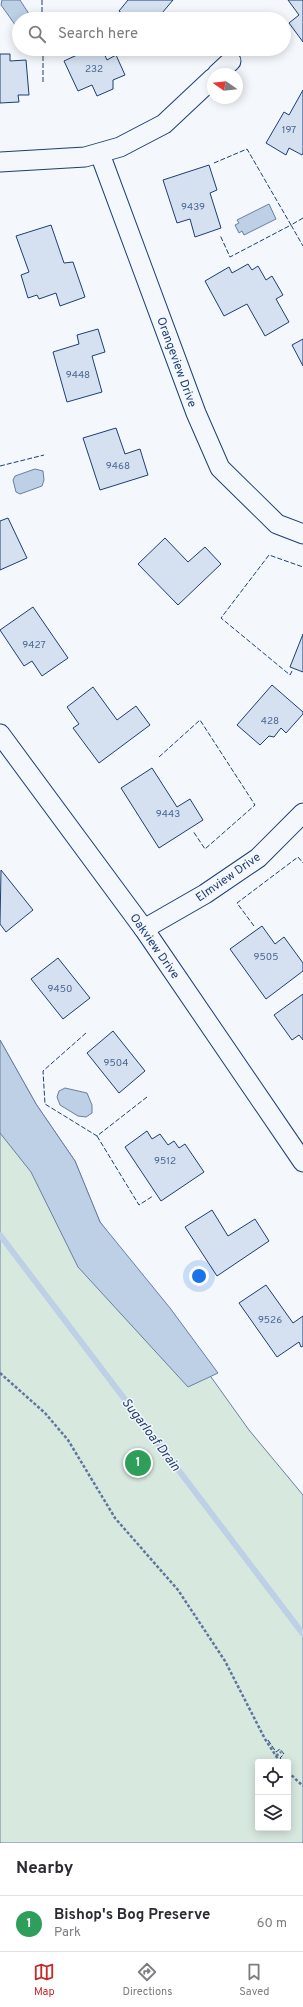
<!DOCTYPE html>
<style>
body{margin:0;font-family:Overpass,sans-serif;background:#f2f2f3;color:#2b2b33}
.controls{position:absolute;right:12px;bottom:12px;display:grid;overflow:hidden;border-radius:4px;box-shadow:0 2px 10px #0003}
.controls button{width:36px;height:36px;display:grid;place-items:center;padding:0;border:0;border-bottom:1px solid #e1e1e2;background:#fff;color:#2b2b33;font:20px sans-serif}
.compass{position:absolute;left:207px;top:68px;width:36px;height:36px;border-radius:50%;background:#fff;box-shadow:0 2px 10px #0003;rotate:284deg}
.you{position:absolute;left:199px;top:1276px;width:14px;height:14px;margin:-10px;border:3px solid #fff;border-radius:50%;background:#1a73e8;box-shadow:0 0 0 6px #1a73e833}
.badge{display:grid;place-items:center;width:26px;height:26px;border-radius:50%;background:#c62828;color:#fff;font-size:13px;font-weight:700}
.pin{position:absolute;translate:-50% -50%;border:2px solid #fff;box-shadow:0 1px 4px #0006}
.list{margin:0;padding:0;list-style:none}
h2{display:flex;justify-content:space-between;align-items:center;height:52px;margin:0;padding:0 16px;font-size:17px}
h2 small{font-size:13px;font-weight:400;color:#7c7c81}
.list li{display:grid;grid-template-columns:26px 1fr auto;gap:12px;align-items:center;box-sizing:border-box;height:56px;padding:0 16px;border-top:1px solid #e1e1e2}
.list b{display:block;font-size:15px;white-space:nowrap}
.list p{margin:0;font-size:13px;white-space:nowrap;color:#7c7c81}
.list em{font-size:13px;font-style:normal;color:#7c7c81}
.icon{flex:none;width:22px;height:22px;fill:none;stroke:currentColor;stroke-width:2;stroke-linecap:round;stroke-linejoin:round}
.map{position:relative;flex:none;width:303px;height:1843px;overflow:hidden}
.search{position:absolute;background:#fff;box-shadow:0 2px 10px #0003;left:12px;right:12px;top:12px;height:44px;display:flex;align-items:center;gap:10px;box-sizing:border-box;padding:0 14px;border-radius:22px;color:#7c7c81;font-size:15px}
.sheet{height:108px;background:#fff}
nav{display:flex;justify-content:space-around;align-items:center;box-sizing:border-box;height:56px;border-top:1px solid #e1e1e2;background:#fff;font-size:11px;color:#7c7c81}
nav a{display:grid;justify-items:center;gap:2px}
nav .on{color:#c62828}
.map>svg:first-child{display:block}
.green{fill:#d7e8df;stroke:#687fa3;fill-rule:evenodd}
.water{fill:#bed0e5;stroke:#687fa3}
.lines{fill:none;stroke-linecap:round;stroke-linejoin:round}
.stream{stroke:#bed0e5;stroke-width:6}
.building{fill:#d5e0f0;stroke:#1d3f73}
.street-casing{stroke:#1d3f73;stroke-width:21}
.path{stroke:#5e769c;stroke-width:2.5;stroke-dasharray:3 2;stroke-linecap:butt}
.street{stroke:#f4f7fb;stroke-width:19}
.fence{stroke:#1d3f73;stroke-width:1;stroke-dasharray:5 2;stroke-linecap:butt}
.labels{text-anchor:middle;stroke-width:3;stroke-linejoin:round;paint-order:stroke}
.number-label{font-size:10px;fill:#4b6792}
.street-label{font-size:12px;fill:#1d3f73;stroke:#f4f7fb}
.water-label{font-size:13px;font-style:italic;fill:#1d3f73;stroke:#f4f7fb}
</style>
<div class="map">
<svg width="303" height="1843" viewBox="0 0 303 1843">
<rect width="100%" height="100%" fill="#f4f7fb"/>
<path class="green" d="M0,1040L36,1104L75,1161L100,1222L249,1430L303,1495V1843H0ZM258,1762H288V1828H258Z"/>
<g class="water">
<polygon points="2,0 20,0 31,17 31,19 19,19 19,32 14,31 16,26 1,5"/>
<polygon points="269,204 276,219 244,235 242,231 239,233 235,225 239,223 237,220"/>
<polygon points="35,469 43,471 44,480 42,486 20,494 16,492 13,480 15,476"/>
<polygon points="0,1040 36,1104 75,1161 100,1222 170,1308 218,1373 188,1387 78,1267 31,1172 0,1133"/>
<polygon points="65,1088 87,1093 92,1105 92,1113 86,1117 78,1116 60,1105 57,1097 59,1091"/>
</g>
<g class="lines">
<polyline class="stream" points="0,1235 303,1634"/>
</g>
<g class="building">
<polygon points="128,0 173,0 157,19 129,19 119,11"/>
<polygon points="288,0 303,0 303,42 289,23 299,15"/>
<polygon points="90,49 102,49 107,60 116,55 125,75 113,80 113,89 97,96 92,85 78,91 64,61"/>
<polygon points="0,54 10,54 10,61 26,60 29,95 18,95 19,102 0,103"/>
<polygon points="303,90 303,153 302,155 289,148 286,155 266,143 284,112 289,115"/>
<polygon points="209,165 217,190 210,193 221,228 195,237 190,219 177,223 163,180"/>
<polygon points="51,225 64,263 73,262 85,297 60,306 56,293 39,299 37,295 28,298 21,275 29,272 16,236"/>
<polygon points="248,264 252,270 258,266 266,280 272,276 283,295 276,299 289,322 265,336 247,304 224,316 205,281 229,267 232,273"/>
<polygon points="98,329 105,352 92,356 102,392 67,402 53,352 79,344 77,335"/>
<polygon points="303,339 303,366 292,345"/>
<polygon points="116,428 125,454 140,449 148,475 100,490 83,438"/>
<polygon points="8,518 27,558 0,570 0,521"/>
<polygon points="165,538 188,562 205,547 221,564 178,605 138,564"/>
<polygon points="33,607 68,658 42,676 32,661 24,666 0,630"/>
<polygon points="303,634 303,672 290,667"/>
<polygon points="272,685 303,712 303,714 286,733 281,728 274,737 269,736 260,745 237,725"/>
<polygon points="93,687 117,720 136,706 150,725 99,763 73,728 79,724 67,707"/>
<polygon points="152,768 177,807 190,799 203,820 159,848 121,788"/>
<polygon points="1,870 33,910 6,932 0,924"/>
<polygon points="262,926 275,944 284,937 303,963 303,971 266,999 230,949"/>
<polygon points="58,958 90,998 63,1019 31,979"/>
<polygon points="303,994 303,1040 299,1035 292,1040 274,1015"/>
<polygon points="113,1031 145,1071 119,1093 87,1053"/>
<polygon points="147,1131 152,1139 160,1134 168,1145 174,1141 179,1148 185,1144 204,1172 161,1201 125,1147"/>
<polygon points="212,1210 228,1236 255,1219 269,1241 217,1276 185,1227"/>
<polygon points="266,1285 293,1323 303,1316 303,1346 301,1347 299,1342 277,1357 239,1303"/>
</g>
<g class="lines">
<g class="street-casing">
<g id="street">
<polyline points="217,74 231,61"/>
<polyline points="100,154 196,413 220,468 277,524 303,534"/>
<polyline points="0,162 85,157 120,147 164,124 213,78"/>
<polyline points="0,734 144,929 303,1162"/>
<polyline points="144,929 205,894 258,858 303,813"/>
</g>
</g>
<g class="path">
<polyline points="0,1373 45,1413 68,1440 115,1518 178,1590 225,1661 265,1739 280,1762"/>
<polyline points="276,1756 281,1752"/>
<polyline points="288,1772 303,1786"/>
</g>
<use href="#street" class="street"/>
<g class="fence">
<polyline points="42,0 42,19"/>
<polyline points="43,49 43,82"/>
<polyline points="214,163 247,149 291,225 230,257 220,235"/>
<polyline points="303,218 291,225 303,246"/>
<polyline points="0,466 44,455"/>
<polyline points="292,671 290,675 221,618 269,555 303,567"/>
<polyline points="159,757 200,720 255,805 205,849 193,831"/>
<polyline points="254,926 237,903 298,857 303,863"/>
<polyline points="86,1033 43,1071 45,1104 97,1136 147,1097"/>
<polyline points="97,1136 139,1205 153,1196"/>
<polyline points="268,1740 276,1752 280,1749 284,1754 280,1758 283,1762"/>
</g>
</g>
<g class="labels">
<g class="number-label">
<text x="94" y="72">232</text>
<text x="289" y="133">197</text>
<text x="193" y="210">9439</text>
<text x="78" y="378">9448</text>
<text x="118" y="469">9468</text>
<text x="34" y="648">9427</text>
<text x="270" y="724">428</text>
<text x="168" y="817">9443</text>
<text x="266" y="960">9505</text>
<text x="60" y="992">9450</text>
<text x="116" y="1066">9504</text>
<text x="165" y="1164">9512</text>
<text x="270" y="1323">9526</text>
</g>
<g class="street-label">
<text transform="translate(177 362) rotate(70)" y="4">Orangeview Drive</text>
<text transform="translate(228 877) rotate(-35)" y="4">Elmview Drive</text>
<text transform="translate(155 946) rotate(55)" y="4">Oakview Drive</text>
</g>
<g class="water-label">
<text transform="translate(152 1434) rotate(53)" y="5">Sugarloaf Drain</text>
</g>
</g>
</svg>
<div class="controls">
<button><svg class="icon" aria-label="locate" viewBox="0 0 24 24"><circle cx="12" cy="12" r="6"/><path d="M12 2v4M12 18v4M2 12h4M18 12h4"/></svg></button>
<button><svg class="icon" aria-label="layers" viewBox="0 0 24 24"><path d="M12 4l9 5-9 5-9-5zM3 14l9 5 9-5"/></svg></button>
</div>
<svg class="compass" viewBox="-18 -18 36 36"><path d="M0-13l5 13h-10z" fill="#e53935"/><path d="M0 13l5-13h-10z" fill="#7c7c81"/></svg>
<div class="you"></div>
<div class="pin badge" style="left:138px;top:1463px;background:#2e9e5b">1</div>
<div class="search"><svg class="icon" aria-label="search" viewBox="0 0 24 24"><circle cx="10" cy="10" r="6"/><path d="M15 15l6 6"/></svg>Search here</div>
</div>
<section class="sheet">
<h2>Nearby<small></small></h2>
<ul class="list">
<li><span class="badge" style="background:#2e9e5b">1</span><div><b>Bishop's Bog Preserve</b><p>Park</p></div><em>60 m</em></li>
</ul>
</section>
<nav>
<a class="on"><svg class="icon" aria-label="map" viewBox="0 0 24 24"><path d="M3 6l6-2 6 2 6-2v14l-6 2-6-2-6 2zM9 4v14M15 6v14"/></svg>Map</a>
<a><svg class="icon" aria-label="directions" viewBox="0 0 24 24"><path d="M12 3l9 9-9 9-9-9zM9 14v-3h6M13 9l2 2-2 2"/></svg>Directions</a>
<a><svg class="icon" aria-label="saved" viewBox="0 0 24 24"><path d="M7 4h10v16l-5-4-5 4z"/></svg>Saved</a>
</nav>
